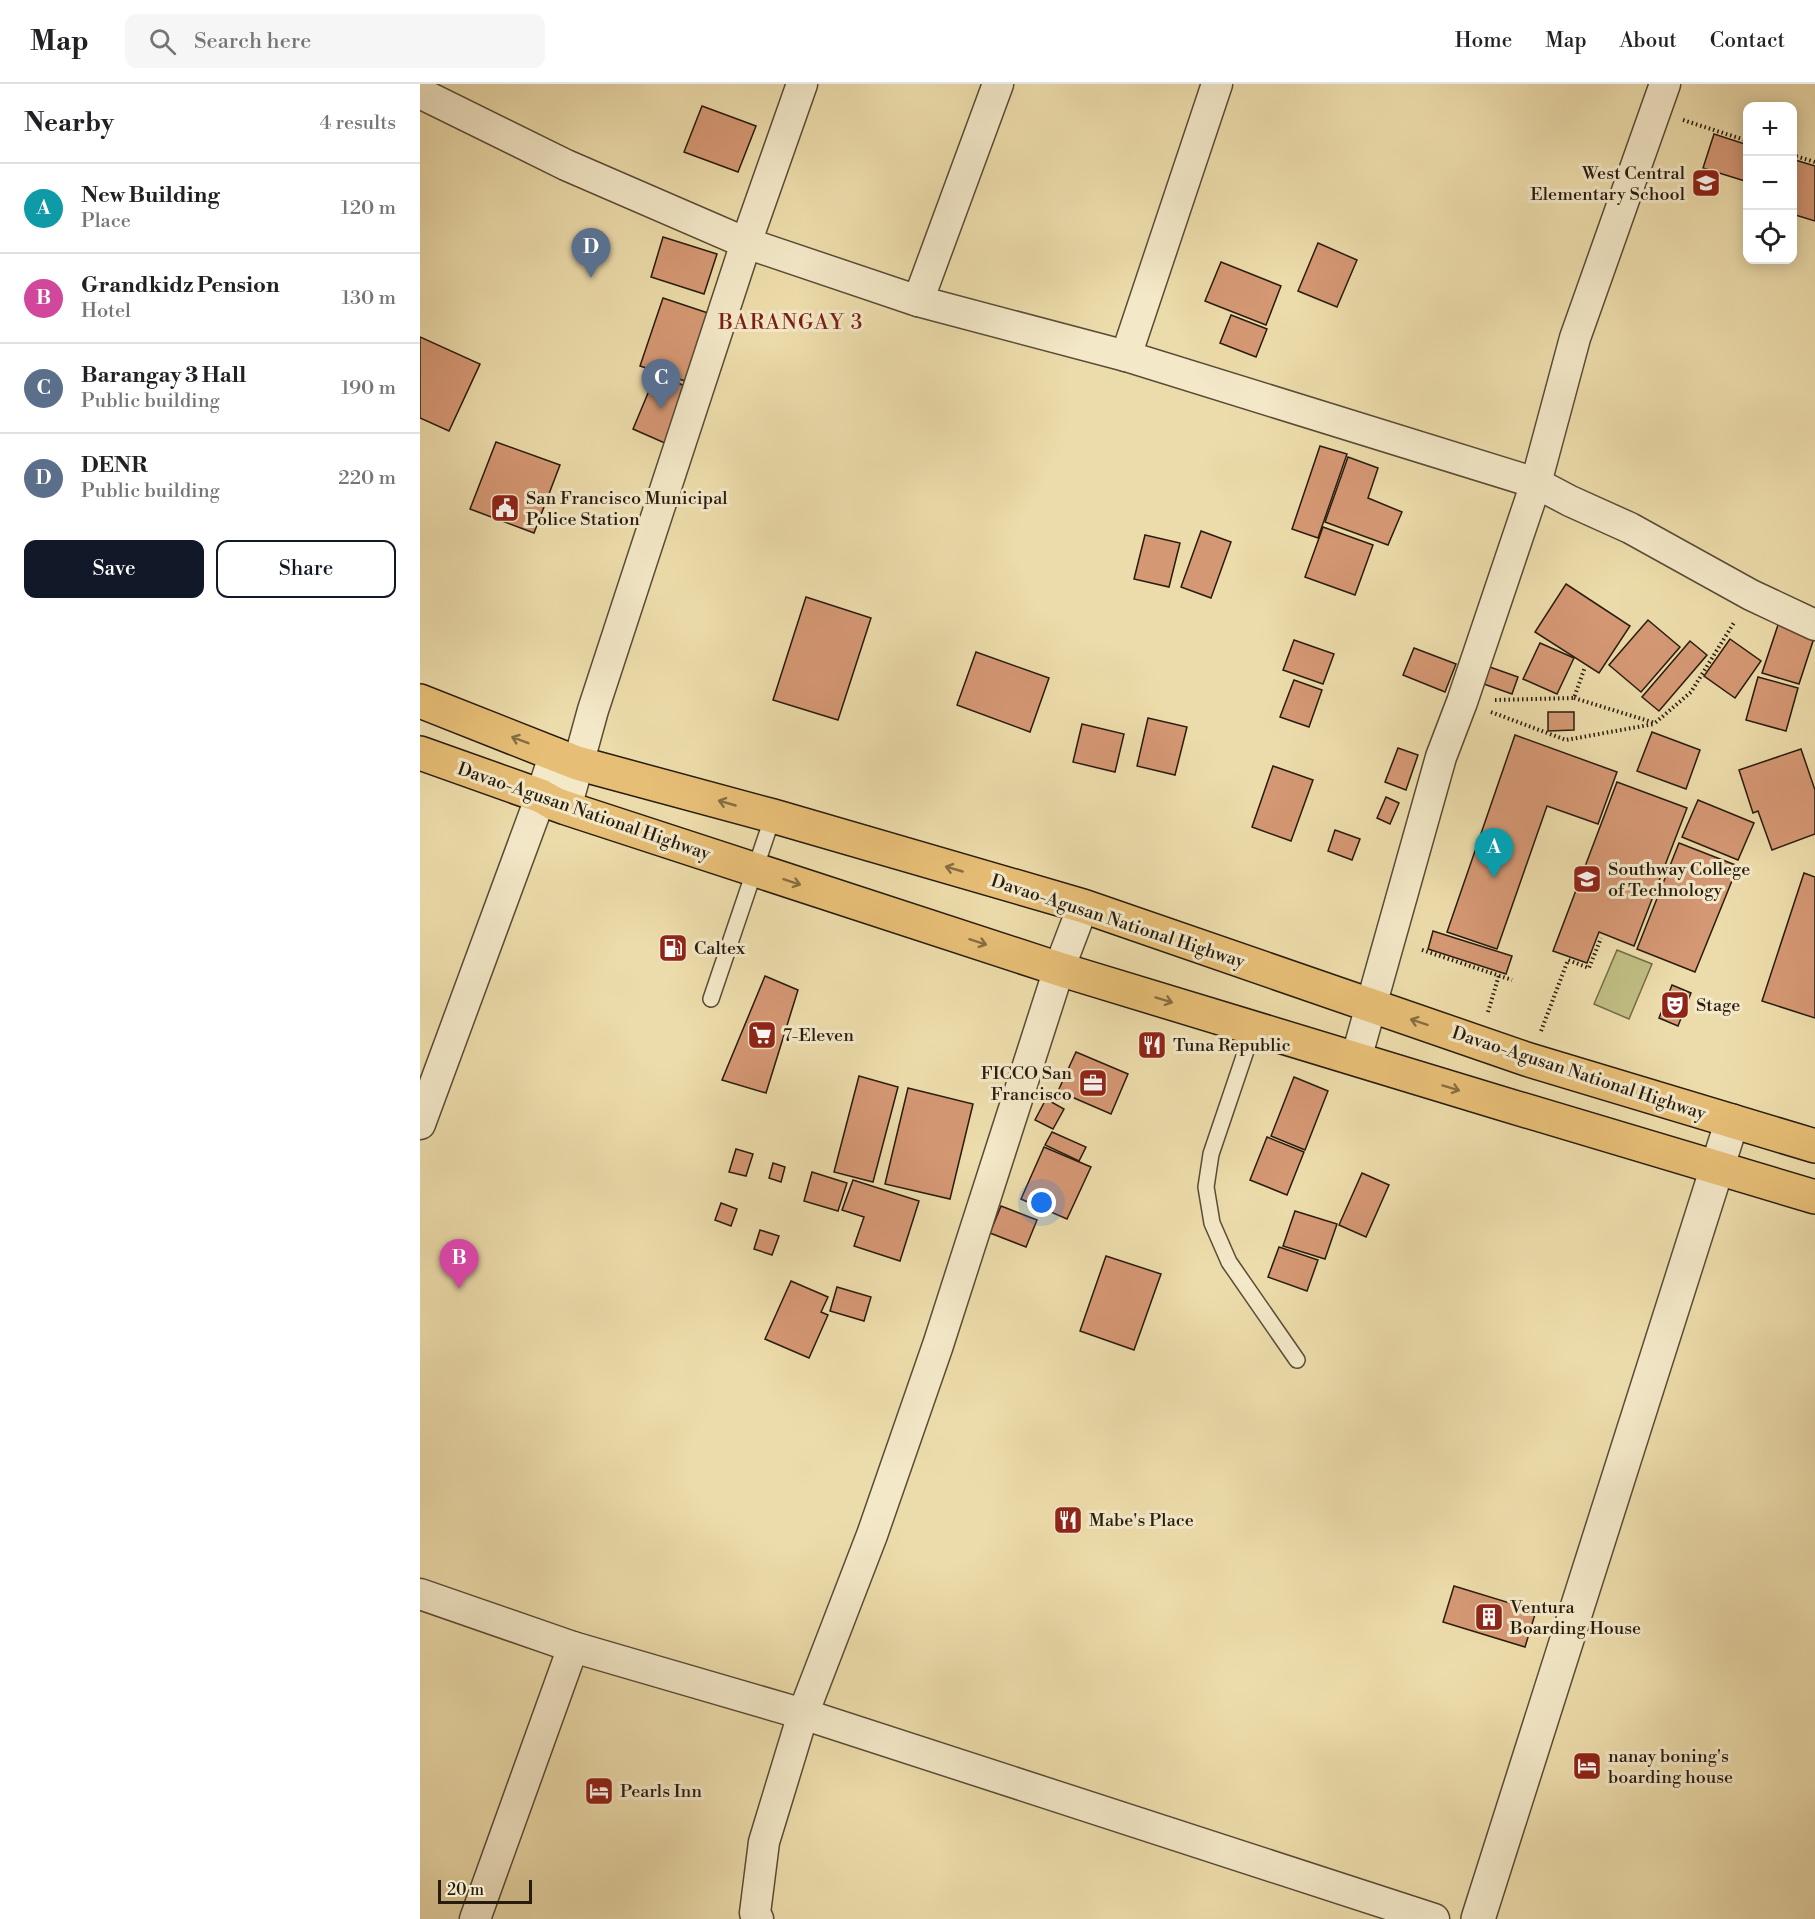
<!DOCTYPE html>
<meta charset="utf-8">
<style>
body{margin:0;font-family:"Libre Bodoni",serif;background:#f6f6f6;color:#202124}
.controls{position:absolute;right:18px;top:18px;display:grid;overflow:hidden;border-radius:12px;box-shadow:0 3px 15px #0003}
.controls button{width:54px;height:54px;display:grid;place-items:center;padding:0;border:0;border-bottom:2px solid #e0e0e0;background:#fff;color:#202124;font:30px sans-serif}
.scale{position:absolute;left:18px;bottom:15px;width:94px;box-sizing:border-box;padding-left:6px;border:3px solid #281c0e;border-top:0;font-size:16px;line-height:21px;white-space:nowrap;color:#281c0e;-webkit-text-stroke:4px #f3e8c8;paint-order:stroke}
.you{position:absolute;left:622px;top:1119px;width:21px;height:21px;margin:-15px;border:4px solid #fff;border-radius:50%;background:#1a73e8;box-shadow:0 0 0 9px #1a73e833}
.badge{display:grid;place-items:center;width:39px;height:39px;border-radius:50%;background:#111827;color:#fff;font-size:20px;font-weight:700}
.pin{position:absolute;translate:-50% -50px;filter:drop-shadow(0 2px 3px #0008)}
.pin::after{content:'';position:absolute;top:32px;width:21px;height:18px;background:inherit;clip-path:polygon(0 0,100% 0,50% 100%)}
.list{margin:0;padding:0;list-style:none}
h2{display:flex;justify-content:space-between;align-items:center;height:78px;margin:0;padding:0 24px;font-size:26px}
h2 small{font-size:20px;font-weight:400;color:#757577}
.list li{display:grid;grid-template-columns:39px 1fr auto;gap:18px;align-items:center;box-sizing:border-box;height:90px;padding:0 24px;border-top:2px solid #e0e0e0}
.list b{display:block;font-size:22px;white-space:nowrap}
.list p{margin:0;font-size:20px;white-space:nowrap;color:#757577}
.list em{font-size:20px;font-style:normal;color:#757577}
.actions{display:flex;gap:12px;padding:18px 24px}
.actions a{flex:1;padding:14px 0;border:2px solid #111827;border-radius:12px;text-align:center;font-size:21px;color:#111827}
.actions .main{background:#111827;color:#fff}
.icon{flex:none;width:33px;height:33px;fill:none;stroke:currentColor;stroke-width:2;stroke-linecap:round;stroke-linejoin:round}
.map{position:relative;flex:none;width:1395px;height:1835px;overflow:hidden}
header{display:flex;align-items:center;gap:36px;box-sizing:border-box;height:84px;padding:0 30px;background:#fff;border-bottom:2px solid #e0e0e0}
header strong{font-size:28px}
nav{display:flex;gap:33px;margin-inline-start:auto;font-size:21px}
.search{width:420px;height:54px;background:#f6f6f6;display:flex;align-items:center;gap:15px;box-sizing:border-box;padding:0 21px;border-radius:12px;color:#757577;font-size:22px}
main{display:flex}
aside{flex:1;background:#fff}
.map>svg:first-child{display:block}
.green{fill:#c0be83;stroke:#746d48;stroke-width:1.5}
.building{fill:#d59874;stroke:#281c0e;stroke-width:1.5}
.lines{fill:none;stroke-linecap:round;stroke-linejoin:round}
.service-casing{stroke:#594c35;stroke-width:18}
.minor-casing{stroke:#594c35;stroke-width:33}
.tertiary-casing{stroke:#594c35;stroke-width:36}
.trunk-casing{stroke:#281c0e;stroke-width:36}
.path{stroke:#281c0e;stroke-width:4;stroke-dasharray:1.5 3;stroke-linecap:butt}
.service{stroke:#f3e8c8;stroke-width:15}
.minor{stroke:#f3e8c8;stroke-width:30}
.tertiary{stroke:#f3e8c8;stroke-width:33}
.trunk{stroke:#e6be76;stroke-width:33}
.oneway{stroke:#876d42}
.labels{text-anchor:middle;stroke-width:6;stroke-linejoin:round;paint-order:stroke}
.poi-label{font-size:18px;fill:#281c0e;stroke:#f3e8c8;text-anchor:start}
.street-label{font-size:18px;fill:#281c0e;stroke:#f3e8c8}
.quarter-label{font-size:21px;letter-spacing:1.5px;fill:#7a1f14;stroke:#f3e8c8}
</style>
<header>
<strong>Map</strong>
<div class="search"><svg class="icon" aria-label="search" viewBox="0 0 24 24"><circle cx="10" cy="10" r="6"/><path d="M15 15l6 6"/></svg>Search here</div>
<nav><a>Home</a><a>Map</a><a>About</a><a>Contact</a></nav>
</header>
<main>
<aside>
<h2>Nearby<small>4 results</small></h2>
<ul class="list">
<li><span class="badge" style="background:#0f9aa8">A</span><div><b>New Building</b><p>Place</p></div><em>120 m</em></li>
<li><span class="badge" style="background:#d1479c">B</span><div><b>Grandkidz Pension</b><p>Hotel</p></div><em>130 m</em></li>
<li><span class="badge" style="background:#5c6f8a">C</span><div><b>Barangay 3 Hall</b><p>Public building</p></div><em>190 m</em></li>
<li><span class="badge" style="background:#5c6f8a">D</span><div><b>DENR</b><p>Public building</p></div><em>220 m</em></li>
</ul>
<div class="actions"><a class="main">Save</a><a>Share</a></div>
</aside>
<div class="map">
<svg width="1395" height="1835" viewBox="0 0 1395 1835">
<rect width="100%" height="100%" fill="#eddcab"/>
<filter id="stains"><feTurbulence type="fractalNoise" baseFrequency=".00333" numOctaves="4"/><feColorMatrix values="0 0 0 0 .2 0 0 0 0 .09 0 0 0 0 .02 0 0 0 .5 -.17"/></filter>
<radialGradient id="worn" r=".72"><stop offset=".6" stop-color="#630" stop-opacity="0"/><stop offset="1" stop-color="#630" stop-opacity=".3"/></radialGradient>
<polygon class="green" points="1197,866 1232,880 1209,935 1174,920"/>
<g class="building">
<polygon points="282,22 336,42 318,88 264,68"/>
<polygon points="1294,50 1328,61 1328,98 1283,84"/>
<polygon points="1372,75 1395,82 1395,137 1372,130 1374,113 1372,113"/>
<polygon points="243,153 297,170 284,210 231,193"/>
<polygon points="898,159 937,176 917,223 878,207"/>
<polygon points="801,178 861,202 846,241 785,217"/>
<polygon points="243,214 300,233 277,301 220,282"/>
<polygon points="811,231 847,245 836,273 800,259"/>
<polygon points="0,253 60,280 29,347 0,334"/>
<polygon points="236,290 270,304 247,360 213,345"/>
<polygon points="76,358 140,381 114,449 50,425"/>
<polygon points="900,362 927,370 898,454 872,445"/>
<polygon points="928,373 958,384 948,414 982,428 968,461 905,438"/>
<polygon points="903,443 953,461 935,511 885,493"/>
<polygon points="781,447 811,458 791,514 761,503"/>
<polygon points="725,451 760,459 749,503 714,495"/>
<polygon points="1146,500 1210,542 1179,589 1115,548"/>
<polygon points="386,513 451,534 418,636 353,616"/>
<polygon points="1228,536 1260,563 1221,608 1189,581"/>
<polygon points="1359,538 1395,551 1379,600 1342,589"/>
<polygon points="1310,555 1341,577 1315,614 1284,592"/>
<polygon points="874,556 914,570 903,600 863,586"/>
<polygon points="1270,557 1287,571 1239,627 1222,613"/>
<polygon points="1120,559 1154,574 1137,610 1103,595"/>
<polygon points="994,564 1036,580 1025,608 983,591"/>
<polygon points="556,568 629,594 610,648 537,621"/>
<polygon points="1067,582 1098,593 1092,610 1061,599"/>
<polygon points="1338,593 1378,604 1366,647 1326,636"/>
<polygon points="874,596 902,606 889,643 860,633"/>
<polygon points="1128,628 1154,628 1154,646 1128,647"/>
<polygon points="728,634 767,643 755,691 717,682"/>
<polygon points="662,640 704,650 695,688 653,678"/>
<polygon points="1232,648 1280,666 1266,705 1217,687"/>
<polygon points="1095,651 1197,688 1178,740 1127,722 1077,865 1027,848"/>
<polygon points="978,664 998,671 986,706 965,698"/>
<polygon points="1381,665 1395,706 1395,750 1352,766 1338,727 1333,729 1319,686"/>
<polygon points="853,682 893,696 871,757 832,743"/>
<polygon points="1197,698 1267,724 1214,862 1179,848 1167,879 1133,867"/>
<polygon points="966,713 979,719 970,740 957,734"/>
<polygon points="1278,716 1334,739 1318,776 1262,753"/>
<polygon points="915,746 940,755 932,776 908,767"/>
<polygon points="1259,759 1318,782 1275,888 1217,865"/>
<polygon points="1384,789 1395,793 1395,934 1342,917"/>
<polygon points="1013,847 1092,872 1086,890 1008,865"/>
<polygon points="345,892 378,906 346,1009 302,996"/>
<polygon points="1252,901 1271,909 1258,942 1239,934"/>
<polygon points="656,968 708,990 691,1030 638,1007"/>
<polygon points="439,992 478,1003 453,1098 414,1088"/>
<polygon points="874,993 908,1007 885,1066 851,1052"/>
<polygon points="488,1004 553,1020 530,1115 465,1100"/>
<polygon points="626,1015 644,1025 633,1045 615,1036"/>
<polygon points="632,1048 666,1063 659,1077 625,1061"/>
<polygon points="847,1053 884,1068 867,1111 830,1096"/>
<polygon points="624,1063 671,1083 647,1135 601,1115"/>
<polygon points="316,1065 333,1070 326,1092 309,1088"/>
<polygon points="353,1079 365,1083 361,1098 349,1094"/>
<polygon points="392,1088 427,1099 418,1127 384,1117"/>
<polygon points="942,1089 969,1101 946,1153 919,1141"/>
<polygon points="433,1096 499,1117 480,1177 434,1162 444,1133 422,1126"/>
<polygon points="301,1119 317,1125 311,1142 295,1136"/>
<polygon points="581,1122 617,1136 606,1163 570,1149"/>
<polygon points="875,1127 917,1140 905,1175 863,1162"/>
<polygon points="340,1146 359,1152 352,1171 334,1165"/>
<polygon points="859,1163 898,1176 887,1207 848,1193"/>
<polygon points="686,1172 741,1190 714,1266 660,1247"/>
<polygon points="371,1197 408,1213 401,1228 408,1231 389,1274 345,1255"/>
<polygon points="417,1203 451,1213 444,1237 410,1227"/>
<polygon points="1034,1502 1116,1527 1105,1563 1023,1538"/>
</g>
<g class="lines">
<g class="service-casing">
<g id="service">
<polyline points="291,915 353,732"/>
<polyline points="834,943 791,1070 786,1103 792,1139 809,1178 877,1276"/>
</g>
</g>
<g class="minor-casing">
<g id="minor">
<polyline points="0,9 146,81 326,159 498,217 578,0"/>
<polyline points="498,217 706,272 1116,399 1150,417 1210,444 1331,511 1395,541"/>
<polyline points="706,272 797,0"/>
<polyline points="146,724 173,626 326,159 382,0"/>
<polyline points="936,975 1021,673 1042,618 1116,399 1155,254 1245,0"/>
<polyline points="0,1040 121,712 135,669"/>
<polyline points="0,1510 153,1563 383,1630 1014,1835"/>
<polyline points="55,1835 153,1563"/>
<polyline points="338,1835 335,1829 344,1758 383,1630 452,1451 518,1261 639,885 663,822"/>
</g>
</g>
<g class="tertiary-casing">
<polyline id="tertiary" points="1058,1835 1312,1037"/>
</g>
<g class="trunk-casing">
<g id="trunk">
<polyline points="0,617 157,679 353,732 663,822 1106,975 1395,1062"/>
<polyline points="0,669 121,712 135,720 146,724 639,885 1077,1018 1395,1113"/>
</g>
</g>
<g class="path">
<polyline points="1263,36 1328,57"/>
<polyline points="1372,71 1395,78"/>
<polyline points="1154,614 1235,639 1271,608 1315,537"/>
<polyline points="1075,616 1154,614 1165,583"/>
<polyline points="1071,628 1146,656 1234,640"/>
<polyline points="1002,866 1092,896"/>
<polyline points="1068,928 1079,891"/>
<polyline points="1121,947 1148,876 1169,884 1181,854"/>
</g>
<use href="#service" class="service"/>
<use href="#minor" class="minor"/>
<use href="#tertiary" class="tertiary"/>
<use href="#trunk" class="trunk"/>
</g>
<defs><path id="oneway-shaft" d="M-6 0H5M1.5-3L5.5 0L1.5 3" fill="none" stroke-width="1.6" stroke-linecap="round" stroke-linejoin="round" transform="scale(1.5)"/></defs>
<g class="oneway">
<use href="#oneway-shaft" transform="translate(100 656) rotate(-159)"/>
<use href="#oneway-shaft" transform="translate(307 719) rotate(-164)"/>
<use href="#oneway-shaft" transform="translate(534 785) rotate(-164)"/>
<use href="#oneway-shaft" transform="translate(372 798) rotate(18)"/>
<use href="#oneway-shaft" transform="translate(558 858) rotate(18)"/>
<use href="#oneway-shaft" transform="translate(744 916) rotate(17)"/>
<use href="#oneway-shaft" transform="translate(999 938) rotate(-162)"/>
<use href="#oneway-shaft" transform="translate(1031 1004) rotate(17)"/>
</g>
<defs>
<g id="school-square" transform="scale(1.5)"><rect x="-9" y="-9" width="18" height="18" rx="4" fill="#8f2418" stroke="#f3e8c8"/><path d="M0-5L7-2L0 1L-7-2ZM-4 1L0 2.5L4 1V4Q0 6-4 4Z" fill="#fff"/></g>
<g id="civic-square" transform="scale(1.5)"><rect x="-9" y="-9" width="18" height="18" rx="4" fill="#8f2418" stroke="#f3e8c8"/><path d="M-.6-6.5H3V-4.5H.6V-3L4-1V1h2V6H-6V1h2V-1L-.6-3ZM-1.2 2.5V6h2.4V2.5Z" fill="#fff"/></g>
<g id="university-square" transform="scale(1.5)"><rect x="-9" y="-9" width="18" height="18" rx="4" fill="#8f2418" stroke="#f3e8c8"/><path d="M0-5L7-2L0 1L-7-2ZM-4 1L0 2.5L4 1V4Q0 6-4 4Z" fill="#fff"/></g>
<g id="fuel-square" transform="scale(1.5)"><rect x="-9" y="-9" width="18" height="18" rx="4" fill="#8f2418" stroke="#f3e8c8"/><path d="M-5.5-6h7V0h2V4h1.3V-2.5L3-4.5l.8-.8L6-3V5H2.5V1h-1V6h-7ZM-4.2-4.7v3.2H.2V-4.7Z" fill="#fff"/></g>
<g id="theatre-square" transform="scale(1.5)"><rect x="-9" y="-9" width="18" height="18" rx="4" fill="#8f2418" stroke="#f3e8c8"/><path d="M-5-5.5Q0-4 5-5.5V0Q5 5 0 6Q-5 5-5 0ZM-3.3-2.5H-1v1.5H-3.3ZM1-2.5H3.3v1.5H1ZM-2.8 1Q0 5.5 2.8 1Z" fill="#fff"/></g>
<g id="supermarket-square" transform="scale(1.5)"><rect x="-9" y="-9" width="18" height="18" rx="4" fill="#8f2418" stroke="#f3e8c8"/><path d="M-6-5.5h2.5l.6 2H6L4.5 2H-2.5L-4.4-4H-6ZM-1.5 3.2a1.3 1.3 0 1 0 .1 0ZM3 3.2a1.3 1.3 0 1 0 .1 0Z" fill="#fff"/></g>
<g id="restaurant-square" transform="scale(1.5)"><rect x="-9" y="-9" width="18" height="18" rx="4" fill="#8f2418" stroke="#f3e8c8"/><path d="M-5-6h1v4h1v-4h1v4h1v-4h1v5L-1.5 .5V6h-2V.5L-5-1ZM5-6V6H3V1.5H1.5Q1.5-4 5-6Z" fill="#fff"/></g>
<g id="office-square" transform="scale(1.5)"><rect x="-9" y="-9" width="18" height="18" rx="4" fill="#8f2418" stroke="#f3e8c8"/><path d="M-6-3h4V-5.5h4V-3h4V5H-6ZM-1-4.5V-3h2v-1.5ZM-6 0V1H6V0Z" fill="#fff"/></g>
<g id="building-square" transform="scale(1.5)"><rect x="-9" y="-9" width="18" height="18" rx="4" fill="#8f2418" stroke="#f3e8c8"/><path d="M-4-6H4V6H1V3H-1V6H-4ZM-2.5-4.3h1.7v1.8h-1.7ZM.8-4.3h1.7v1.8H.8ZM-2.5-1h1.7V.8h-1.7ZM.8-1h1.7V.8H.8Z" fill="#fff"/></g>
<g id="hotel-square" transform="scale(1.5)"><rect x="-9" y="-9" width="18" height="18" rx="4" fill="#8f2418" stroke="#f3e8c8"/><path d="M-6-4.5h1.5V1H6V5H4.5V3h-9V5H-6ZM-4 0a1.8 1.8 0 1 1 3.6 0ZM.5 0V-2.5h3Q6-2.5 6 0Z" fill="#fff"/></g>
</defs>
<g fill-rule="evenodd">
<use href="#school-square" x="1286" y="99"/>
<use href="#civic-square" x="85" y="424"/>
<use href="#university-square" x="1167" y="795"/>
<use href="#fuel-square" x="253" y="864"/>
<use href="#theatre-square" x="1255" y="921"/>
<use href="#supermarket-square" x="342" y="951"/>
<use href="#restaurant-square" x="732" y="961"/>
<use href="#office-square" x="673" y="999"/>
<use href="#restaurant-square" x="648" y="1436"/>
<use href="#building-square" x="1069" y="1533"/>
<use href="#hotel-square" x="1167" y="1682"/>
<use href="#hotel-square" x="179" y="1707"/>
</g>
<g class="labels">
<g class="poi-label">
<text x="1265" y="95" text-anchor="end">West Central<tspan x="1265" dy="21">Elementary School</tspan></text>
<text x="106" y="420">San Francisco Municipal<tspan x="106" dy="21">Police Station</tspan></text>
<text x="1188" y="791">Southway College<tspan x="1188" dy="21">of Technology</tspan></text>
<text x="274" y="870">Caltex</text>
<text x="1276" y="927">Stage</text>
<text x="363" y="957">7-Eleven</text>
<text x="753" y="967">Tuna Republic</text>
<text x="652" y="995" text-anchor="end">FICCO San<tspan x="652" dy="21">Francisco</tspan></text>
<text x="669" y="1442">Mabe's Place</text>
<text x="1090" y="1529">Ventura<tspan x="1090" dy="21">Boarding House</tspan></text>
<text x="1188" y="1678">nanay boning's<tspan x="1188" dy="21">boarding house</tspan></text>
<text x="200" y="1713">Pearls Inn</text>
</g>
<g class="street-label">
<text transform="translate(164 727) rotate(19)" y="6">Davao-Agusan National Highway</text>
<text transform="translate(698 837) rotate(18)" y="6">Davao-Agusan National Highway</text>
<text transform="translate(1159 989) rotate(18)" y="6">Davao-Agusan National Highway</text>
</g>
<g class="quarter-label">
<text x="371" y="245">BARANGAY 3</text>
</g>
</g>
<rect width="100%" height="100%" filter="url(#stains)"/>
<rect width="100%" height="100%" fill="url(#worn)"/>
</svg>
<div class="controls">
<button>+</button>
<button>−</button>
<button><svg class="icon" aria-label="locate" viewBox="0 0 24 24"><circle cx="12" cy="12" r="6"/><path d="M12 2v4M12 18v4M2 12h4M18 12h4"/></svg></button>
</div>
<div class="scale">20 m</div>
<div class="you"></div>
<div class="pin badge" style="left:1074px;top:794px;background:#0f9aa8">A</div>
<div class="pin badge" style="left:39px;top:1205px;background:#d1479c">B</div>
<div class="pin badge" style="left:241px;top:325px;background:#5c6f8a">C</div>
<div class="pin badge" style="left:171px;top:194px;background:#5c6f8a">D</div>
</div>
</main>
